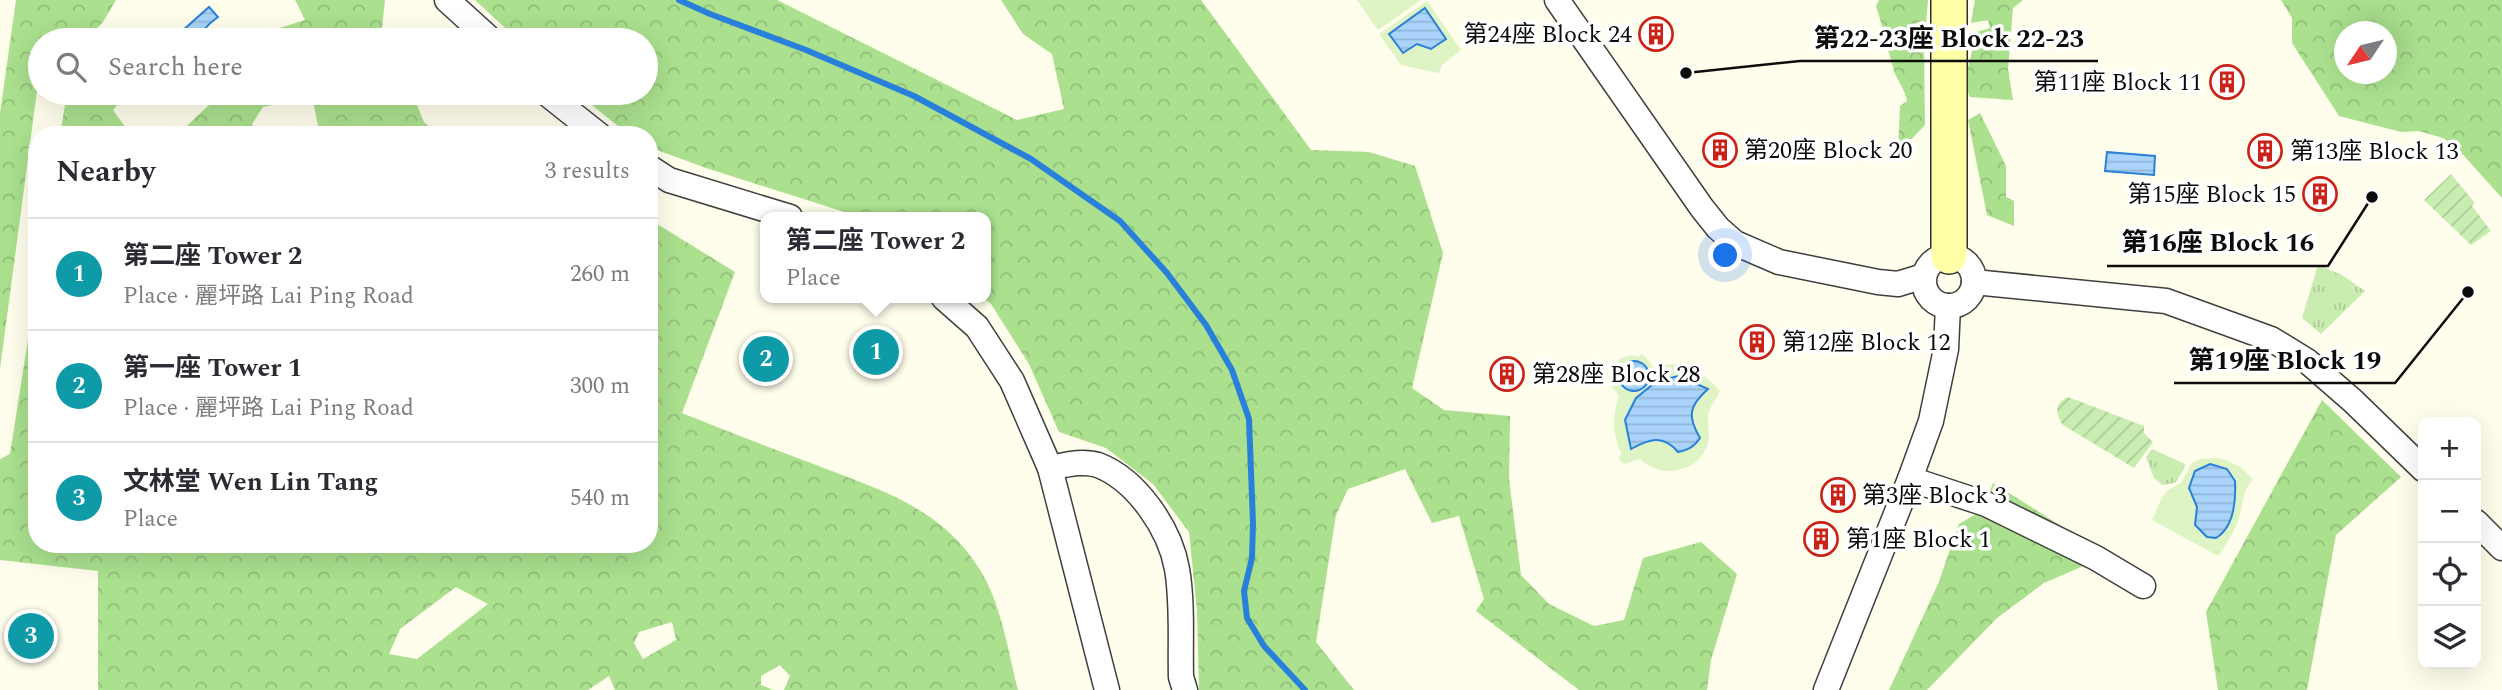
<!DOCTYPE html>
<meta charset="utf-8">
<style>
body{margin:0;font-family:Spectral,"Noto Sans TC",serif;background:#f7f7f7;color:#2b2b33}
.controls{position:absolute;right:21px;bottom:21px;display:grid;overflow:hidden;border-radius:14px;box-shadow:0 7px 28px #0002}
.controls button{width:63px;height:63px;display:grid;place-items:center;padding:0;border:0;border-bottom:2px solid #e1e1e2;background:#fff;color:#2b2b33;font:35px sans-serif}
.compass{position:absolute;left:2334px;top:21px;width:63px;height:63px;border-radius:50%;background:#fff;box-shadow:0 7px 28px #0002;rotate:235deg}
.you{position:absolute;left:1726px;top:256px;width:24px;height:24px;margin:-18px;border:5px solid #fff;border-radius:50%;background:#1a73e8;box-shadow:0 0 0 10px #1a73e833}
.badge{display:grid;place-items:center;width:46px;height:46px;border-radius:50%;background:#ca2217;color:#fff;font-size:23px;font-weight:700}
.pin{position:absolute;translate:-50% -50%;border:4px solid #fff;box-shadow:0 2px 7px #0006}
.popup{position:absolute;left:760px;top:212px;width:231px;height:91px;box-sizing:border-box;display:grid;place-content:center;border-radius:14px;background:#fff;filter:drop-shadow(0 2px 5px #0005);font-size:23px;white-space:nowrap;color:#7c7c81}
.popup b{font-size:26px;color:#2b2b33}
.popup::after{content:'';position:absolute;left:50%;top:100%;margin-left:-14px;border:14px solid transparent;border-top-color:#fff}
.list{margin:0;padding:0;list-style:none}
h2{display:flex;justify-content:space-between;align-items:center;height:91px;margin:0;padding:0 28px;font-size:30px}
h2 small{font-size:23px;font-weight:400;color:#7c7c81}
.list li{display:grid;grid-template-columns:46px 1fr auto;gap:21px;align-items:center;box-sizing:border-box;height:112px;padding:0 28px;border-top:2px solid #e1e1e2}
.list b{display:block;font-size:26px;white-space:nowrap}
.list p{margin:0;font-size:23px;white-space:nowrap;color:#7c7c81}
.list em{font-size:23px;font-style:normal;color:#7c7c81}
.icon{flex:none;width:38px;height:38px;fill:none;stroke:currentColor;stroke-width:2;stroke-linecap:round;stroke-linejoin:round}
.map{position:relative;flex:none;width:2502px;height:690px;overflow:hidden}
.search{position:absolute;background:#fff;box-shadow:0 7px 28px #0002;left:28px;top:28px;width:630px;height:77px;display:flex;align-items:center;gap:18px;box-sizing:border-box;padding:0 24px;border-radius:38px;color:#7c7c81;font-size:26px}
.panel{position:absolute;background:#fff;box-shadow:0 7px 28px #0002;left:28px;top:126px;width:630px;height:427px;border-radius:28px}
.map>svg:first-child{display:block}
.forest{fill:url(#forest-crowns);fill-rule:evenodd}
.park{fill:url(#park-tufts)}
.garden{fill:url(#garden-furrows)}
.pitch{fill:#def4c4}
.water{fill:url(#water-rules);stroke:#2980db;stroke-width:2}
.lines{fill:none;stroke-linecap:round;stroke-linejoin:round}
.stream{stroke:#2980db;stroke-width:6}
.street-casing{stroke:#3f3f3f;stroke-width:27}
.secondary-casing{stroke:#2e2e2e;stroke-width:38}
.street{stroke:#fff;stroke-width:24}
.secondary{stroke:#ffffa6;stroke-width:35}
.labels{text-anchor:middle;stroke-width:7;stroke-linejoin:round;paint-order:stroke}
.poi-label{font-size:24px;fill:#0c0c0c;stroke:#fff;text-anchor:start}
.leader{fill:none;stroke:#0c0c0c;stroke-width:2.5}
.callout-dot{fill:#0c0c0c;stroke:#fff;stroke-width:2.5}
.callout-label{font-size:26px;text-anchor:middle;font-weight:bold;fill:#0c0c0c;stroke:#fff;stroke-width:7;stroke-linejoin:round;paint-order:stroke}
</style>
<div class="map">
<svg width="2502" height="690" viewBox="0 0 2502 690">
<defs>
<pattern id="forest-crowns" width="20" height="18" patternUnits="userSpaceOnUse" patternTransform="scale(1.75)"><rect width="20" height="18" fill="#aae08e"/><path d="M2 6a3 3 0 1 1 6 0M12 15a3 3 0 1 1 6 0" fill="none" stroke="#91bf79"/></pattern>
<pattern id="park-tufts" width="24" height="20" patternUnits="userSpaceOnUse" patternTransform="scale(1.75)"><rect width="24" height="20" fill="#c9edb1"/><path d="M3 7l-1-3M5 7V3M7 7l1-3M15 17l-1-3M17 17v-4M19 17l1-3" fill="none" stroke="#abca97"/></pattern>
<pattern id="garden-furrows" width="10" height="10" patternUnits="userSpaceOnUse" patternTransform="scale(1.75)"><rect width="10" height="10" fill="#c9edb1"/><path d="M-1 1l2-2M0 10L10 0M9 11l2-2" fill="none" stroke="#abca97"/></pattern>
<pattern id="water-rules" width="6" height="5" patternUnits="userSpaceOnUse" patternTransform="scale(1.75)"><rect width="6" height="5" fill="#aad4fc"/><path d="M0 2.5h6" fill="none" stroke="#91b5d7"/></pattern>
</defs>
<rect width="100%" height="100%" fill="#fffdeb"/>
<g class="forest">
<polygon points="16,0 116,0 103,22 86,40 40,40 40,87 37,91 0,369 0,113"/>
<polygon points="295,0 385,0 382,28 389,40 255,40 258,35 305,20"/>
<polygon points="475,0 777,0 1017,120 1064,109 1052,54 1023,34 1001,0 1201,0 1311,150 1369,152 1415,166 1443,253 1412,388 1444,410 1510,416 1509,479 1521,575 1549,604 1594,626 1624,620 1643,558 1701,542 1737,574 1711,660 1707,690 1579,690 1476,611 1484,599 1459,516 1432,523 1405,469 1348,489 1336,515 1316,642 1354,690 1199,690 1197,611 1189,532 1153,484 1106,448 1059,432 1029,364 991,304 984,298 986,298 986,217 860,217 706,168 649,147 649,135 629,135 577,93 646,93 646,40 518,40"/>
<path d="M1879,0H1928L1924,48L1925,125L1898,153L1900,106L1907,101C1905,89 1898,82 1894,71C1888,49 1883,28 1876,6Z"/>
<polygon points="1975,0 2023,0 2013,8 2008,69 2013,100 1970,97 1964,83 1977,32 1990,28 1988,20 1971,23"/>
<path d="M2281,0H2502V198L2457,148L2443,138L2419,131L2401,132L2339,116L2292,43V18ZM2344,32H2386V74H2344Z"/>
<polygon points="67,93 128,93 113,110 131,135 60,135"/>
<polygon points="222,93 412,93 424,122 438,135 311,135 319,130 312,97 263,107 252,124 259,135 177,135"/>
<polygon points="1980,113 2006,166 2006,197 2014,201 2014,226 1987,215 1968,120"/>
<path d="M649,219L735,272L682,413C726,431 771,448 816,465C883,491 943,508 982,573C1002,608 1008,651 1018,690H784L790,676L780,665L761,676V685L773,690H615L609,676L588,690H98V571L0,560V459L10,454L37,282V544H649ZM456,587L488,604L417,659L389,654L400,629ZM672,622L676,640L643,659L634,643L639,632Z"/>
<polygon points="2322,400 2401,477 2336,535 2307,690 2218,690 2206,612"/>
<polygon points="1993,483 2093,546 2081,567 2044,583 1997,618 1927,690 1889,690 1938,584 1959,524 1983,510"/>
</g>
<g class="park">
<polygon points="2318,265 2342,275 2365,291 2321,334 2302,318"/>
<polygon points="2152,449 2185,464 2184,469 2175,483 2162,485 2154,478 2146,457"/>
</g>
<g class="garden">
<polygon points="2451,174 2474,202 2472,206 2491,231 2471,245 2424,200"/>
<path d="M2068,397L2144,426V433L2153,442L2134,468L2063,425C2056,414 2053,404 2068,397Z"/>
</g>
<g class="pitch">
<polygon points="1357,0 1421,0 1378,30"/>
<polygon points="1427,1 1461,50 1442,65 1439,73 1401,65 1379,34"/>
<path d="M1642,353L1655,369C1680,355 1704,373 1720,391C1717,398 1708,409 1708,416C1708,427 1711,438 1706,449C1693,474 1659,478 1640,459L1624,464L1618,458L1622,454C1612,436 1612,415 1619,396L1607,381L1611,378C1613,362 1623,352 1639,357Z"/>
<path d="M2220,458L2239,466L2253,479C2240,495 2244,504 2238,521C2233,534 2226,545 2218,556L2152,520L2162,498L2168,490L2181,483L2192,463L2200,459Z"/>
</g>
<g class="water">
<path d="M209,7L218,17C195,33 206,40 172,40Z"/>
<polygon points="1425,8 1446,39 1431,49 1417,44 1403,53 1389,34"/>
<polygon points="2107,152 2155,156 2154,175 2105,171"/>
<circle cx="1634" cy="376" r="15"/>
<path d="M1679,376L1708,389C1689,406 1687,416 1700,438C1694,447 1688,450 1678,452C1663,434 1649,439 1631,449L1625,420L1636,398L1657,381Z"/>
<path d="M2210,464L2227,469L2235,481C2236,501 2234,527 2216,538L2207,537L2195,525L2197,507L2189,488L2195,471Z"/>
</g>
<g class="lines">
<polyline class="stream" points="679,0 710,14 806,50 914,96 1031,159 1120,221 1167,273 1206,325 1232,370 1249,419 1253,523 1252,558 1244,591 1247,618 1264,646 1305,690"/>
<g class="street-casing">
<g id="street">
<polyline points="447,0 491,40"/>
<polyline points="1557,0 1702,208 1718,228 1735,243 1779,262 1878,282 1898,284 1924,276"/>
<polyline points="546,93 599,135"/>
<polyline points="649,167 669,180 790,217"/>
<circle cx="1949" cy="281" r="25"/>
<polyline points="1974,282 2166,301 2271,339 2307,361 2353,401 2423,469"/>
<polyline points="944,298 977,327 1012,381 1050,468 1107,690"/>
<path d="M1050,468C1065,465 1083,460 1098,465C1137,480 1170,529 1177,569C1183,604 1180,642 1181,677L1185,690"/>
<polyline points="1910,479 1986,504 2096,558 2143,586"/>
<polyline points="2476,522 2502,548"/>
<polyline points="1826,690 1910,479 1931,421 1946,349 1948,306"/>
</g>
</g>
<g class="secondary-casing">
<polyline id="secondary" points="1949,256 1949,0"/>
</g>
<use href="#street" class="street"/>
<use href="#secondary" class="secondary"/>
</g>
<defs>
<g id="building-ring" transform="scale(1.75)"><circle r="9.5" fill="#fff" stroke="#ca2217" stroke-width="1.5"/><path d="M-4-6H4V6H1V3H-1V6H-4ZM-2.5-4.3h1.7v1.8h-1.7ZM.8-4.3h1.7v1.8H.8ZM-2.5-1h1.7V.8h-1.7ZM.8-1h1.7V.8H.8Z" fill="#ca2217"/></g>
</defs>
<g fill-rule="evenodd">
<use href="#building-ring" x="1656" y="34"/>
<use href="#building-ring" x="2227" y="82"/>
<use href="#building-ring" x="1720" y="150"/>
<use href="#building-ring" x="2265" y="151"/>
<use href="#building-ring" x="2320" y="194"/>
<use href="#building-ring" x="1757" y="342"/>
<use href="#building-ring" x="1507" y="374"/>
<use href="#building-ring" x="1838" y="495"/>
<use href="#building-ring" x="1821" y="539"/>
</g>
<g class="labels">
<g class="poi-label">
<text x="1632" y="42" text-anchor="end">第24座 Block 24</text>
<text x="2202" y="90" text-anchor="end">第11座 Block 11</text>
<text x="1744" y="158">第20座 Block 20</text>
<text x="2290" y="159">第13座 Block 13</text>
<text x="2296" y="202" text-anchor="end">第15座 Block 15</text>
<text x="1782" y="350">第12座 Block 12</text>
<text x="1532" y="382">第28座 Block 28</text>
<text x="1862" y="503">第3座 Block 3</text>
<text x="1846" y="547">第1座 Block 1</text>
</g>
</g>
<path class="leader" d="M1686 73L1800 61H2098M2372 197L2328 266H2107M2468 292L2395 383H2174"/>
<g class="callout-dot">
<circle cx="1686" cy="73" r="7"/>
<circle cx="2372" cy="197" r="7"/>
<circle cx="2468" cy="292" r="7"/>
</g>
<g class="callout-label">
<text x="1949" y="47">第22-23座 Block 22-23</text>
<text x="2218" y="251">第16座 Block 16</text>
<text x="2285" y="369">第19座 Block 19</text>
</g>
</svg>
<div class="controls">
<button>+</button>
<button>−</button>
<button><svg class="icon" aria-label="locate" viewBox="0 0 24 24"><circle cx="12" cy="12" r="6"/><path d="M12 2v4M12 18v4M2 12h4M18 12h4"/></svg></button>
<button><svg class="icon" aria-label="layers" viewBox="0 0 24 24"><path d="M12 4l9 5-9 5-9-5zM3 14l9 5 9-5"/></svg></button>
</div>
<svg class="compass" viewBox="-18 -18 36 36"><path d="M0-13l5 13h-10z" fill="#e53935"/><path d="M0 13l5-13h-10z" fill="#7c7c81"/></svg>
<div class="you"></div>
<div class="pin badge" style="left:876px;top:352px;background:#0f9aa8">1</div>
<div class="popup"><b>第二座 Tower 2</b>Place</div>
<div class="pin badge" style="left:766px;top:359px;background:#0f9aa8">2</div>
<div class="pin badge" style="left:31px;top:636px;background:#0f9aa8">3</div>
<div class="search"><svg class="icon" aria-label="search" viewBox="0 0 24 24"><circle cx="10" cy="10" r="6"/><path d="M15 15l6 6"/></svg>Search here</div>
<section class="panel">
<h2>Nearby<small>3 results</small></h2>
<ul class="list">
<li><span class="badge" style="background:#0f9aa8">1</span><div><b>第二座 Tower 2</b><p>Place · 麗坪路 Lai Ping Road</p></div><em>260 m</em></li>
<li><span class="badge" style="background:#0f9aa8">2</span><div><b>第一座 Tower 1</b><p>Place · 麗坪路 Lai Ping Road</p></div><em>300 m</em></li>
<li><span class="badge" style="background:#0f9aa8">3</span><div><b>文林堂 Wen Lin Tang</b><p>Place</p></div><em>540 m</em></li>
</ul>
</section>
</div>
